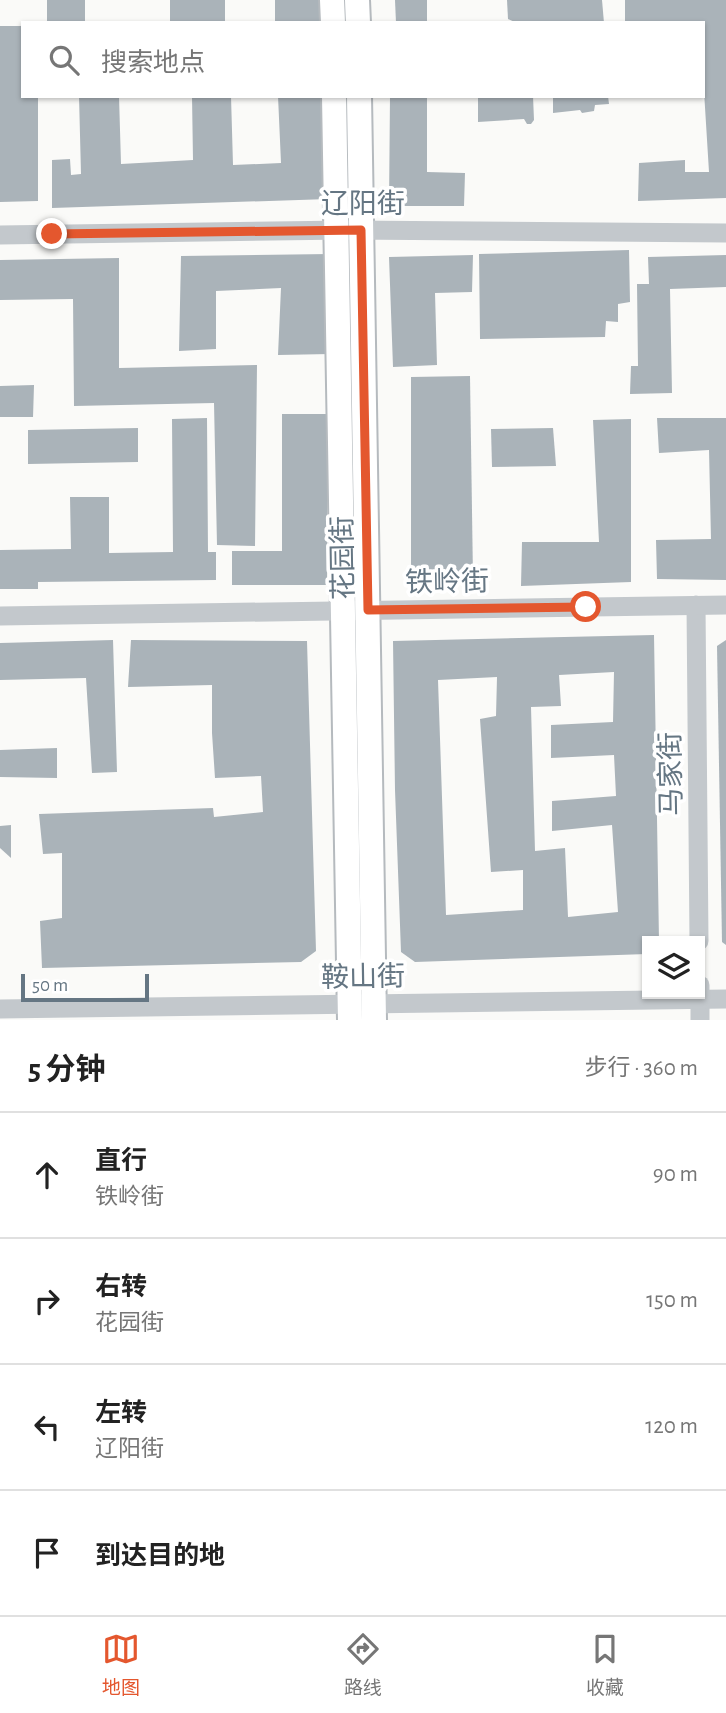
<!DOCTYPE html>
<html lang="zh">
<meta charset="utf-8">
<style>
body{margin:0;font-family:"Alegreya Sans","Noto Sans SC",sans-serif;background:#f6f6f6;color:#222}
.controls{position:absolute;right:21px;bottom:21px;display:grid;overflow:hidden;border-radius:0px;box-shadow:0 2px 5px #0004}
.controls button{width:63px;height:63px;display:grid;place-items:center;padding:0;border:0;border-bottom:2px solid #e0e0e0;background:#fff;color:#222;font:35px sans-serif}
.scale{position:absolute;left:21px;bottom:18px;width:128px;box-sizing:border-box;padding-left:7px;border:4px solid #657683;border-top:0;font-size:19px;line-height:24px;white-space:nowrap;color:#657683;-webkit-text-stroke:5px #fff;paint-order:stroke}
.stop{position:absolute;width:21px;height:21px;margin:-16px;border:5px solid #e4572e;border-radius:50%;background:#fff}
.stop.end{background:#e4572e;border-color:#fff;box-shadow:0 2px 7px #0008}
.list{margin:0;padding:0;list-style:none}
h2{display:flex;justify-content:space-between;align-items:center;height:91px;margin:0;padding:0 28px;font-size:30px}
h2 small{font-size:23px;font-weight:400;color:#767676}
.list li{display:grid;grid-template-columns:46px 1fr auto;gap:21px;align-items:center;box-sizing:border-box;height:126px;padding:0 28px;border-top:2px solid #e0e0e0}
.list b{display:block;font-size:26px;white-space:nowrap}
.list p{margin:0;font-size:23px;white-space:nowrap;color:#767676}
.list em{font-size:23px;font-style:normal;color:#767676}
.icon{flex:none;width:38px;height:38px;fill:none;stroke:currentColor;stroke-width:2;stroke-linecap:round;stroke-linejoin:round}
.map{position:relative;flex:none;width:726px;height:1020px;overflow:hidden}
.search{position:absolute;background:#fff;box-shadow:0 2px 5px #0004;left:21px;right:21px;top:21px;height:77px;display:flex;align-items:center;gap:18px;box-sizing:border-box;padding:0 24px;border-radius:0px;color:#767676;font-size:26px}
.sheet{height:595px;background:#fff}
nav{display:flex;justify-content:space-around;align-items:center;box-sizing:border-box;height:98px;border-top:2px solid #e0e0e0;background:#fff;font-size:19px;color:#767676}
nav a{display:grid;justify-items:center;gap:4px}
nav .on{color:#e4572e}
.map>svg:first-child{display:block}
.building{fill:#aab3b9;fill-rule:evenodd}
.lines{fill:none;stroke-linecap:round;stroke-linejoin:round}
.major-casing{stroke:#b5babe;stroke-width:28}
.minor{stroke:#c3c8cc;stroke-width:19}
.major{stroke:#fff;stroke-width:24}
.route{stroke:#e4572e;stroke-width:9}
.labels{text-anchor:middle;stroke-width:7;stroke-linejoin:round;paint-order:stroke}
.street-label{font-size:28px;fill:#657683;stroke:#fff}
</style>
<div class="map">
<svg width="726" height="1020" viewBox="0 0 726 1020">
<rect width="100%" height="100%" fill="#fafaf8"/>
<g class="building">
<rect x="47" y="0" width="38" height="23"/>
<polygon points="170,0 225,0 225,21 170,22"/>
<polygon points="275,0 322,0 323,23 275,23"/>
<polygon points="395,0 427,0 427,23 396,23"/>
<polygon points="507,0 602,0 604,23 517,23 508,19"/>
<polygon points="625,0 726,0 726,198 638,201 639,163 685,160 685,172 709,172 703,75 703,23 625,23"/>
<polygon points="0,26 23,26 23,96 38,96 38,201 0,202"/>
<polygon points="79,96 119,96 121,164 193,160 192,96 231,96 233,165 281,163 278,96 325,96 329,199 52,208 52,160 70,159 71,175 81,174"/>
<polygon points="390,96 427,96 427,172 465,173 464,206 389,206"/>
<polygon points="478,96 533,96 534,120 531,124 527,124 524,119 478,122"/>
<polygon points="553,96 608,96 609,104 595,105 594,111 582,113 580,110 553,113"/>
<polygon points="629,250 630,302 618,304 618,322 606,321 605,337 480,339 479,254"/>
<polygon points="330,254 330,354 278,355 281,288 216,291 216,349 179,351 181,256"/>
<polygon points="473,255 472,292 435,293 437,365 393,367 389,257"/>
<polygon points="726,255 726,287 670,289 672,393 630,394 631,366 638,366 637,284 649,284 648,257"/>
<polygon points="119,258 119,368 257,365 255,546 217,545 214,403 74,406 73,299 0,300 0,260"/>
<polygon points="470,376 473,578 411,578 411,377"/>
<polygon points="34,385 33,417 0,417 0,386"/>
<polygon points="282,414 328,414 327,585 232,585 232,551 282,551"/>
<polygon points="207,418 208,552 216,552 216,580 38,582 38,589 0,589 0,550 71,549 70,497 109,497 109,553 173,552 172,419"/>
<polygon points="657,418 726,418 726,580 657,579 656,540 711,539 709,450 659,453"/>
<polygon points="631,419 631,582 521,586 522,542 599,542 593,420"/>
<polygon points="138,428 138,462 28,464 28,430"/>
<polygon points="553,428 556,466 492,467 491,429"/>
<path d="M654,635L659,941H647V954L415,962L401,952L395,790L393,641ZM614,672L613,722L551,725V758L614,755L616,796L552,801V831L612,825L618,912L568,917L565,848L535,851L531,707L561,706L559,675ZM497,677L496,716L480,719L491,872L523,870V910L446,915L438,680Z"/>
<polygon points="113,640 117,772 92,773 86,678 0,680 0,643"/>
<polygon points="131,640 307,641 316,951 301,962 42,968 40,921 62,918 62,853 43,854 39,814 213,808 214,817 263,812 261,776 215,778 212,733 212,685 128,687"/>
<polygon points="726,640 726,945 722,942 717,646"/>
<polygon points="57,748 57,778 0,777 0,750"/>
<polygon points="11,825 11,858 0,848 0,826"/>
</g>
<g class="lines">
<g class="major-casing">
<g id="major">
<polyline points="332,0 333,23"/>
<polyline points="357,0 358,23"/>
<polyline points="334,96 350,1020"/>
<polyline points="359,96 374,1020"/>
</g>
</g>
<g class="minor">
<polyline points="0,235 347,230 726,233"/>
<polyline points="696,605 699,941"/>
<polyline points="0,616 726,605"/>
<polyline points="700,985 700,1020"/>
<polyline points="0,1009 726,999"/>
</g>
<use href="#major" class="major"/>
</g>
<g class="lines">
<polyline class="route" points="52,234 361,230 368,610 586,607"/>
</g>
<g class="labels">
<g class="street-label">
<text x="363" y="213">辽阳街</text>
<text transform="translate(342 558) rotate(-91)" y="10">花园街</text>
<text transform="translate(447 581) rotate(-1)" y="10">铁岭街</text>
<text transform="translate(670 774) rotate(-91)" y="10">马家街</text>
<text transform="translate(363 976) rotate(-1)" y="10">鞍山街</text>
</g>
</g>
</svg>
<div class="controls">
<button><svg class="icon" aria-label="layers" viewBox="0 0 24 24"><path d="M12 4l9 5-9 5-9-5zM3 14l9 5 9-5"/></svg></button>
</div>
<div class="scale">50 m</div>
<div class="stop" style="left:586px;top:607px"></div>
<div class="stop end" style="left:52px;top:234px"></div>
<div class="search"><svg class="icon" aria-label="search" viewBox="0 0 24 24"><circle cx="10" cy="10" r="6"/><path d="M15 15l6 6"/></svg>搜索地点</div>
</div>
<section class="sheet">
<h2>5 分钟<small>步行 · 360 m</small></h2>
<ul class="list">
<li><svg class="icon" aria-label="ahead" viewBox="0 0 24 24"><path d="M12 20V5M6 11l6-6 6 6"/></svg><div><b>直行</b><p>铁岭街</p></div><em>90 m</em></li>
<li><svg class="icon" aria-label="right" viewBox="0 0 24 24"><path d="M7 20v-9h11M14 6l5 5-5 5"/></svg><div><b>右转</b><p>花园街</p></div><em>150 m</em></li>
<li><svg class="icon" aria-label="left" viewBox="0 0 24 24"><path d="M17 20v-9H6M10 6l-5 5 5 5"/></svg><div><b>左转</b><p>辽阳街</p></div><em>120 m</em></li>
<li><svg class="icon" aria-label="arrive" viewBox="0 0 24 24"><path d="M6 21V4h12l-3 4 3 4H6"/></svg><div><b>到达目的地</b></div></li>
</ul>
</section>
<nav>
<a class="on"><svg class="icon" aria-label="map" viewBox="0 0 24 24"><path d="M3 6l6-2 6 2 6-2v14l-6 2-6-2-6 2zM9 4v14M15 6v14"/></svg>地图</a>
<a><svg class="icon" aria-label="directions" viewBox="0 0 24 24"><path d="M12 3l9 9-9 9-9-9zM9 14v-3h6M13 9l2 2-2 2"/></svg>路线</a>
<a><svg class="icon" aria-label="saved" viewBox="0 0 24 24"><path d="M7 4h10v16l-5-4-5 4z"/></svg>收藏</a>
</nav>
